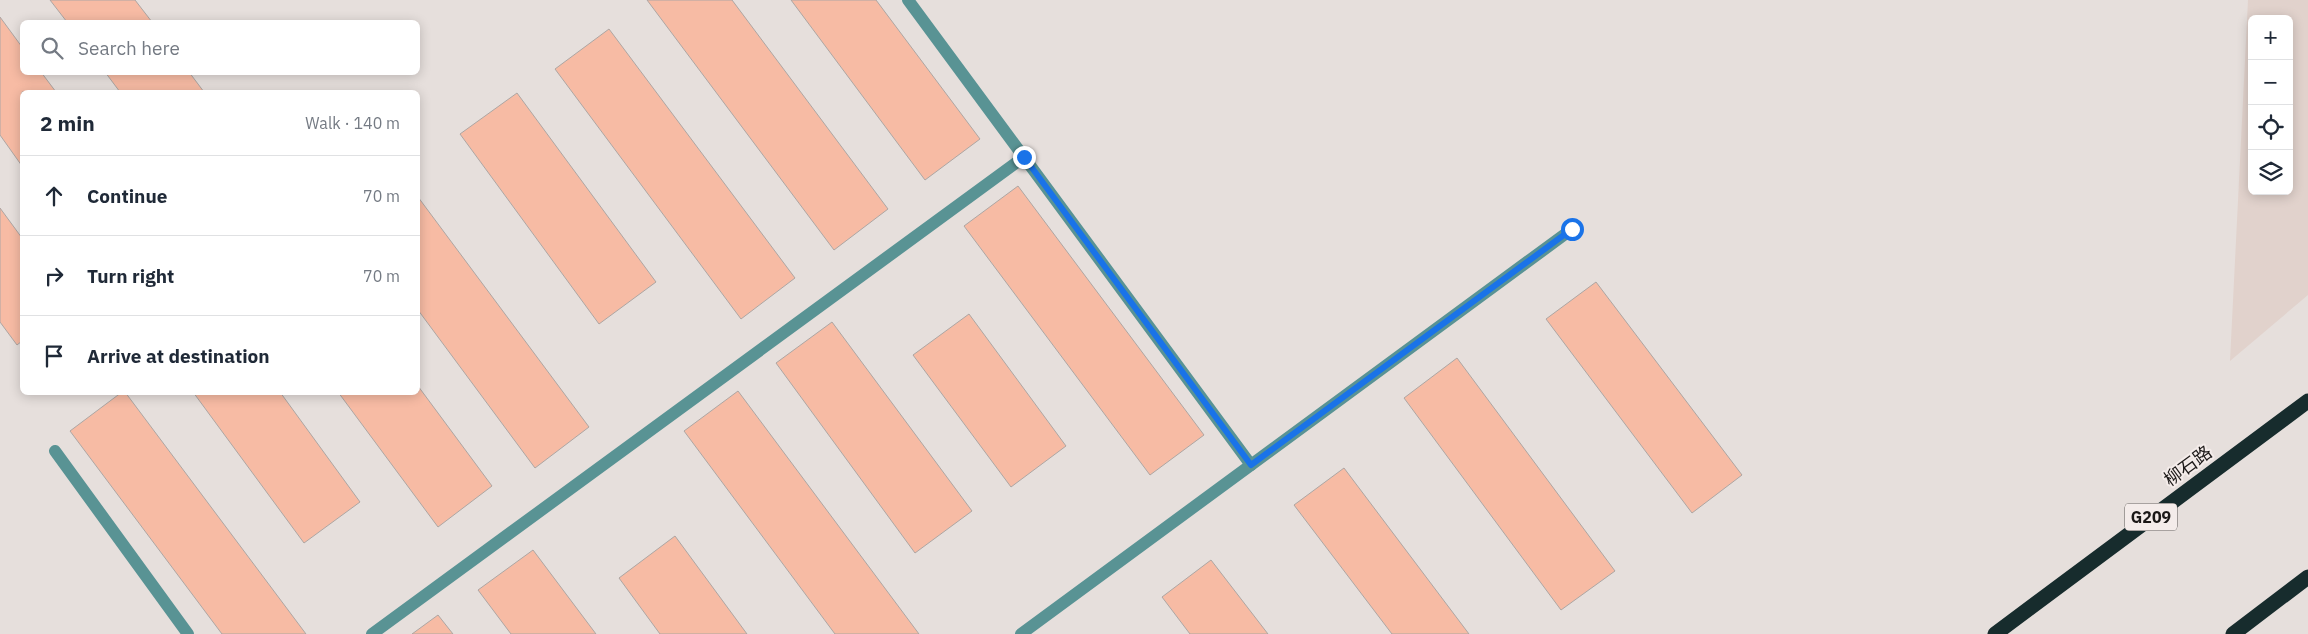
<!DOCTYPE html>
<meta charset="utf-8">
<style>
body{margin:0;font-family:"IBM Plex Sans","Noto Sans SC",sans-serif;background:#f6f6f7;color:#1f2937}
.controls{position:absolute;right:15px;top:15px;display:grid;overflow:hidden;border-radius:8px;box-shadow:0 2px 12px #0003}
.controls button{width:45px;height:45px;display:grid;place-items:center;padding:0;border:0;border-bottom:1px solid #e0e1e3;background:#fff;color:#1f2937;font:25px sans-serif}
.stop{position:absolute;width:15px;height:15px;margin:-11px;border:4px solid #1a73e8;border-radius:50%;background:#fff}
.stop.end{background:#1a73e8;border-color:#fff;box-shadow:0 1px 5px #0008}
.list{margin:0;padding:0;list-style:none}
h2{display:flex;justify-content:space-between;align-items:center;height:65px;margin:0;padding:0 20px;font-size:21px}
h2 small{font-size:16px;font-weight:400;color:#747a83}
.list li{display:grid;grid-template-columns:32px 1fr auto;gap:15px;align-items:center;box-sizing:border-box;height:80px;padding:0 20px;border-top:1px solid #e0e1e3}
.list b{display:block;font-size:19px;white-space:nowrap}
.list em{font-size:16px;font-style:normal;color:#747a83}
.icon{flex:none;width:28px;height:28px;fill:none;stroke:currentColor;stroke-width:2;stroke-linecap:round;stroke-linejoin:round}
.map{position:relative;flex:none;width:2308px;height:634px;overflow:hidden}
.search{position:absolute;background:#fff;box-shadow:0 2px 12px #0003;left:20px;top:20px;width:400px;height:55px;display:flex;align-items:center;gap:12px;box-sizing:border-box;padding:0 18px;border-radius:8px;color:#747a83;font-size:19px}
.panel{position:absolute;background:#fff;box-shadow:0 2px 12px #0003;left:20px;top:90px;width:400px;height:305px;border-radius:8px}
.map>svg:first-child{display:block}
.built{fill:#e1d2cc;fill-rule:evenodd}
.building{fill:#f7bba4;stroke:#ada6a3}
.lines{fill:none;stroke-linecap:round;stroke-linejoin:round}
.minor{stroke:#599394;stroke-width:12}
.highway{stroke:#172c2d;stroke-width:15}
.route{stroke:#1a73e8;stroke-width:6}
.labels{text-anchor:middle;stroke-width:4;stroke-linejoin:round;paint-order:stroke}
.shield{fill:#f4ecea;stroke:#5c5856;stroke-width:1}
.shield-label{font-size:16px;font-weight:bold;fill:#1b1817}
.street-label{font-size:18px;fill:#1b1817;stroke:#f4ecea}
</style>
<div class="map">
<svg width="2308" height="634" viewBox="0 0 2308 634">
<rect width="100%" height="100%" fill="#e6dfdc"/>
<path class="built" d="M2248,0H2308V295L2230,361ZM2252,19H2289V191H2252Z"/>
<g class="building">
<polygon points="50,0 135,0 152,22 67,22"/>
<polygon points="647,0 732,0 888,209 834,250"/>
<polygon points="791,0 876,0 980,139 925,180"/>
<polygon points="0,17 22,47 22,72 41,72 56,92 22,92 22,166 0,135"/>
<polygon points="609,29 795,278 741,319 555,69"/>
<polygon points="105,72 189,72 204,92 120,92"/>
<polygon points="517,93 656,282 599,324 460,134"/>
<polygon points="1018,186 1204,435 1150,475 964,226"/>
<polygon points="418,197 589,427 535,468 418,310"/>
<polygon points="0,208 22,238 22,341 17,345 0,322"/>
<polygon points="1596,282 1742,475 1692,513 1546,319"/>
<polygon points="969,314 1066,446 1011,487 913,355"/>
<polygon points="832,322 972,511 915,553 776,363"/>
<polygon points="1457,358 1615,571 1561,610 1404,398"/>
<polygon points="418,386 492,486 438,527 338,392 418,392"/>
<polygon points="738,391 919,634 835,634 684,431"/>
<polygon points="122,392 125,392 306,634 222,634 70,431"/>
<polygon points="193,392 280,392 360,502 304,543"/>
<polygon points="1344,468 1469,634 1392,634 1294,505"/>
<polygon points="675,536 747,634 660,634 619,578"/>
<polygon points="533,550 596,634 511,634 478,590"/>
<polygon points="1211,560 1268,634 1190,634 1162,597"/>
<polygon points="438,615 453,634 412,634"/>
</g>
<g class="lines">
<g class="minor">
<polyline points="908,0 1251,465"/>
<polyline points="55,451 188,634"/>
<polyline points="372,634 1024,157"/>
<polyline points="1021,634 1572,229"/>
</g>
<g class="highway">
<polyline points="1995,634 2308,401"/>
<polyline points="2233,634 2308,577"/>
</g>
</g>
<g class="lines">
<polyline class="route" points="1024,157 1251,465 1572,229"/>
</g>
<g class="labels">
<rect class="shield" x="2125" y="503.5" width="52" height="27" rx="4"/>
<g class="shield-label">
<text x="2151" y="523">G209</text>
</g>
<g class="street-label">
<text transform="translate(2188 466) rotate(-36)" y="6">柳石路</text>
</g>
</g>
</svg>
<div class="controls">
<button>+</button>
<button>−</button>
<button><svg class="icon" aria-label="locate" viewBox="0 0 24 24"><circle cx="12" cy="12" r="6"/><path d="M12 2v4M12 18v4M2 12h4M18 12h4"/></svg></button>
<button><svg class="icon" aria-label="layers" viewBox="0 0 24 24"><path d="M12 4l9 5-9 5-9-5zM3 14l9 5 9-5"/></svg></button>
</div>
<div class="stop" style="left:1572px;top:229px"></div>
<div class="stop end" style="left:1024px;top:157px"></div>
<div class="search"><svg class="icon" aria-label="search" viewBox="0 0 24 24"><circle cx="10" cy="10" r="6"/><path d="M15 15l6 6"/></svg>Search here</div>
<section class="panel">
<h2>2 min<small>Walk · 140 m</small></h2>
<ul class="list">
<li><svg class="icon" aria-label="ahead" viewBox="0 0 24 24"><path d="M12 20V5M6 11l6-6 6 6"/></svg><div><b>Continue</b></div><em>70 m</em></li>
<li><svg class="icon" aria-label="right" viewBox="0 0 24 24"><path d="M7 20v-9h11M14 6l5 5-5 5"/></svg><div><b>Turn right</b></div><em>70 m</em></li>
<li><svg class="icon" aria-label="arrive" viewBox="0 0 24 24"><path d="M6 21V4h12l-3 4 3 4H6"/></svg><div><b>Arrive at destination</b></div></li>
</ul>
</section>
</div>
